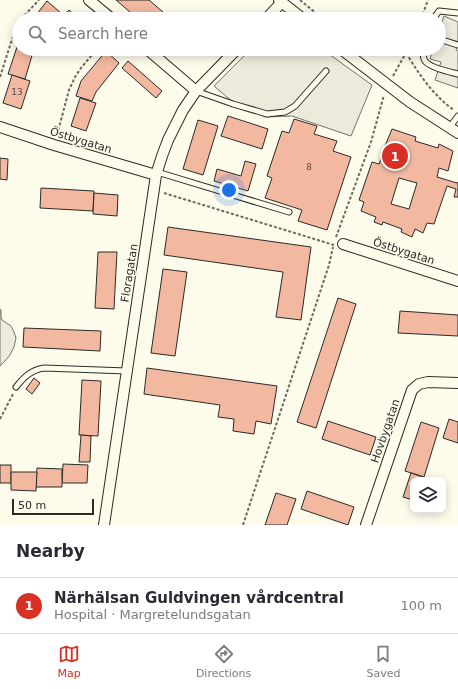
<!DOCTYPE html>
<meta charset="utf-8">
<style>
body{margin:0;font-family:"DejaVu Sans",sans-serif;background:#f7f7f7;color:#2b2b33}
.controls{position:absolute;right:12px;bottom:12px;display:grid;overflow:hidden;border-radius:8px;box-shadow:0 2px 10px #0003}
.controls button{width:36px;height:36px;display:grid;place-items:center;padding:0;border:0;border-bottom:1px solid #e1e1e2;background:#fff;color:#2b2b33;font:20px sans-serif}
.scale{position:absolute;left:12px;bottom:10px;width:82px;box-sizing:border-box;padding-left:4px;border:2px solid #2b2b2b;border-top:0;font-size:11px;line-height:14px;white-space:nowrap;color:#2b2b2b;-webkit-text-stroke:3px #fdfbea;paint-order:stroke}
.you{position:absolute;left:229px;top:190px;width:14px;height:14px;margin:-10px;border:3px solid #fff;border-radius:50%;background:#1a73e8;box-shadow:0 0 0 6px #1a73e833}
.badge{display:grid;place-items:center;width:26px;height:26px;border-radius:50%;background:#d93025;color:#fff;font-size:13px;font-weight:700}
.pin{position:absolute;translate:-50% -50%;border:2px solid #fff;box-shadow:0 1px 4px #0006}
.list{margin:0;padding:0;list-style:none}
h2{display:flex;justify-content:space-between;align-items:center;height:52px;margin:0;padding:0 16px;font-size:17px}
h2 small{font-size:13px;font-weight:400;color:#7c7c81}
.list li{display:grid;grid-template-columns:26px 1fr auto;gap:12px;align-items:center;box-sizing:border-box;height:56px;padding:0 16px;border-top:1px solid #e1e1e2}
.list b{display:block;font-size:15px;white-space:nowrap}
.list p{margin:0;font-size:13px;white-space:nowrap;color:#7c7c81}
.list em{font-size:13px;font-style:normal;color:#7c7c81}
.icon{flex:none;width:22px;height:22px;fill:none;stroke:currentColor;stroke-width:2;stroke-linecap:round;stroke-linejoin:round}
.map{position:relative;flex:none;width:458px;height:525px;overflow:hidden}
.search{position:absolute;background:#fff;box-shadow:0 2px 10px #0003;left:12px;right:12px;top:12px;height:44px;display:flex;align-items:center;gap:10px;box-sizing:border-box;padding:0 14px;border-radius:22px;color:#7c7c81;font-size:15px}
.sheet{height:108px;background:#fff}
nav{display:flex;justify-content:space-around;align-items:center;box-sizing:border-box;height:56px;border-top:1px solid #e1e1e2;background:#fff;font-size:11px;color:#7c7c81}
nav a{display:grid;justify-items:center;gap:2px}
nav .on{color:#d93025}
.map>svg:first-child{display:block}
.parking{fill:#eceadb;stroke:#74746e}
.building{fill:#f2b8a0;stroke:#2b2b2b;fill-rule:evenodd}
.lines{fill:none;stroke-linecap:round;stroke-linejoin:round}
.lane-casing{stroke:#2b2b2b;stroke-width:7}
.street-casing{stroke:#2b2b2b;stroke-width:12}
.path{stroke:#6a6964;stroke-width:2;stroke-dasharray:3 2;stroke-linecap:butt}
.lane{stroke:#fdfbea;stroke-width:5}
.street{stroke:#fdfbea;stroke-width:10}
.labels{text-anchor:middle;stroke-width:3;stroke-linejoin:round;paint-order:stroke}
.number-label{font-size:9px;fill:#5d4e48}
.street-label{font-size:11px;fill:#2b2b2b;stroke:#fdfbea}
</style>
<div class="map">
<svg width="458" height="525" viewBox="0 0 458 525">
<rect width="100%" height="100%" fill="#fdfbea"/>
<g class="parking">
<polygon points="444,16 458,22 458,42 456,50 458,51 458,88 435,80 441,62 430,59 433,49 439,49 439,31"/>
<polygon points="251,49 322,49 372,85 351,136 292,116 265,117 234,103 214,86"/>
<polygon points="0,309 1,310 1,317 2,320 11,326 14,332 16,338 14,347 10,355 5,361 0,366"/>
</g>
<g class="building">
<polygon points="116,0 149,0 171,19 138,19"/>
<polygon points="47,1 61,13 56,19 33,19"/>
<polygon points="69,10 79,19 65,19 63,17"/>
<polygon points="19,41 19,49 34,49 25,79 8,74"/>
<polygon points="106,51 119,63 96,92 92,101 76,96 81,81"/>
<polygon points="128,61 162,91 156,98 122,68"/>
<polygon points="12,75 30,81 21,109 3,103"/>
<polygon points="80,98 96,103 86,131 71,126"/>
<polygon points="228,116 268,129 262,149 221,136"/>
<polygon points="294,119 317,126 314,134 337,141 333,151 351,157 327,230 298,221 302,210 265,198 272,178 267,176 282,131 289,133"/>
<polygon points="198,120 218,126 203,175 183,169"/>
<path d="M392,129L416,137L415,141L438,148L439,144L453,151L448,171L439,168L437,177L457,183L458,182V197H454L456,189L447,186L434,224L427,223L423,233L415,229L412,237L401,232L402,229L383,222L382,225L374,222L376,217L361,211L364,202L359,200L372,162L379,164L381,159L386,160L388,152L383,151ZM399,178L417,183L409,209L391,204Z"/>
<polygon points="0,158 8,159 7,180 0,179"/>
<polygon points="245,161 256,164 248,191 214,181 217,169 241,176"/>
<polygon points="41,188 94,191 93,211 40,208"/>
<polygon points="94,193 118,195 117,216 93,214"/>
<polygon points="168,227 311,247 301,320 276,317 283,272 164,255"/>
<polygon points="98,252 117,252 114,309 95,308"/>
<polygon points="163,269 187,272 175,356 151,353"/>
<polygon points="338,298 356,304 316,428 297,422"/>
<polygon points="400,311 458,315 458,336 398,333"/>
<polygon points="24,328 101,331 100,351 23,347"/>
<polygon points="147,368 277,386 271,424 256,421 254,434 233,431 234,419 218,417 220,405 144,394"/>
<polygon points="34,378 40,383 32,394 26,389"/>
<polygon points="82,380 101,381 98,436 79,435"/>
<polygon points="449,419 458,422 458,443 443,438"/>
<polygon points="328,421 376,437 370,455 322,439"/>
<polygon points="421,422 439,428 424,477 405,471"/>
<polygon points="81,435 91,436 90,462 79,462"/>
<polygon points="63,464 88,465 87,483 62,483"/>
<rect x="0" y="465" width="11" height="18"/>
<polygon points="37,468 62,469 62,487 36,487"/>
<polygon points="11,472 37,472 36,491 11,490"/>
<polygon points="411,473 429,479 429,480 413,480 413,500 403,497"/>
<polygon points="307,491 354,507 348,525 301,509"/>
<polygon points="276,493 296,499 287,525 265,525"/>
</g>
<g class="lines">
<g class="lane-casing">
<g id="lane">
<polyline points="434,19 436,15 439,11 458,13"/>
<polyline points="439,39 458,45"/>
<path d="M424,49C423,53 423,58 425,61C430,68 450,72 458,74"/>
<polyline points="196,91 233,104 267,114 285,112 295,106 326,71"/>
<polyline points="449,128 458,116"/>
<polyline points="157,172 289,212"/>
<path d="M16,387C24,377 31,370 44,368L127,371"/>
</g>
</g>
<g class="street-casing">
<g id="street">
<polyline points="89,0 112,19"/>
<polyline points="279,0 303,19"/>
<polyline points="266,19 282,2"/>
<polyline points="147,49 196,91"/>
<polyline points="341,49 410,102 458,133"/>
<polyline points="0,127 54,145 156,175"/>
<polyline points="343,244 458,281"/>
<polyline points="104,525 156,175 162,156 168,140 183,110 196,91 237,49"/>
<polyline points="366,525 412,390 419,384 428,382 458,383"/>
</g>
</g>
<g class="path">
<polyline points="300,0 323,19"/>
<polyline points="21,19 39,0"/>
<polyline points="421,19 428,0"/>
<path d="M404,49C415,69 434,97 454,110"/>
<polyline points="393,76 408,49"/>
<polyline points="0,77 15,30 19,23"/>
<polyline points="57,135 69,90 75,77 81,68 97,49"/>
<polyline points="164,193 334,245"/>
<polyline points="336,237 371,142 384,95"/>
<polyline points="0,419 13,394"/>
<polyline points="243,525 329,265 333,247"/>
</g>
<use href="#lane" class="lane"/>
<use href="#street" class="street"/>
</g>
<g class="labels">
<g class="number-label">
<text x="17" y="95">13</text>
<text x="309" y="170">8</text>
</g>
<g class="street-label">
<text transform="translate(81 140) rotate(17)" y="4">Östbygatan</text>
<text transform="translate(404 251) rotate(18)" y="4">Östbygatan</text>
<text transform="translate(129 273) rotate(-81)" y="4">Floragatan</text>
<text transform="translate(385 431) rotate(-71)" y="4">Hovbygatan</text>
</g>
</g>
</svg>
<div class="controls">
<button><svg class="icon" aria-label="layers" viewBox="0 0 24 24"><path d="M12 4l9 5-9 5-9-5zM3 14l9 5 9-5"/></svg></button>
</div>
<div class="scale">50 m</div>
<div class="you"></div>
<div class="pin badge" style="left:395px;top:156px">1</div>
<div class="search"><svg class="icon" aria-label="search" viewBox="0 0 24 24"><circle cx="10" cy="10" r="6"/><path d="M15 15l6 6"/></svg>Search here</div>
</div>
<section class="sheet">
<h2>Nearby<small></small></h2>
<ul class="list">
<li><span class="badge">1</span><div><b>Närhälsan Guldvingen vårdcentral</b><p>Hospital · Margretelundsgatan</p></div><em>100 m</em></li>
</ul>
</section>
<nav>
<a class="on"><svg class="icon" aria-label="map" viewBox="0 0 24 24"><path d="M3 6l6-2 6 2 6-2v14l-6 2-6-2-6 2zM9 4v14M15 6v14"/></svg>Map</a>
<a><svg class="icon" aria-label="directions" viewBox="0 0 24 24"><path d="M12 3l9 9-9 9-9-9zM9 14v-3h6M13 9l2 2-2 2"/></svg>Directions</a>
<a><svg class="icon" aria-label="saved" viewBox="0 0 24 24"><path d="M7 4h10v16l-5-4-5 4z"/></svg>Saved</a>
</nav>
